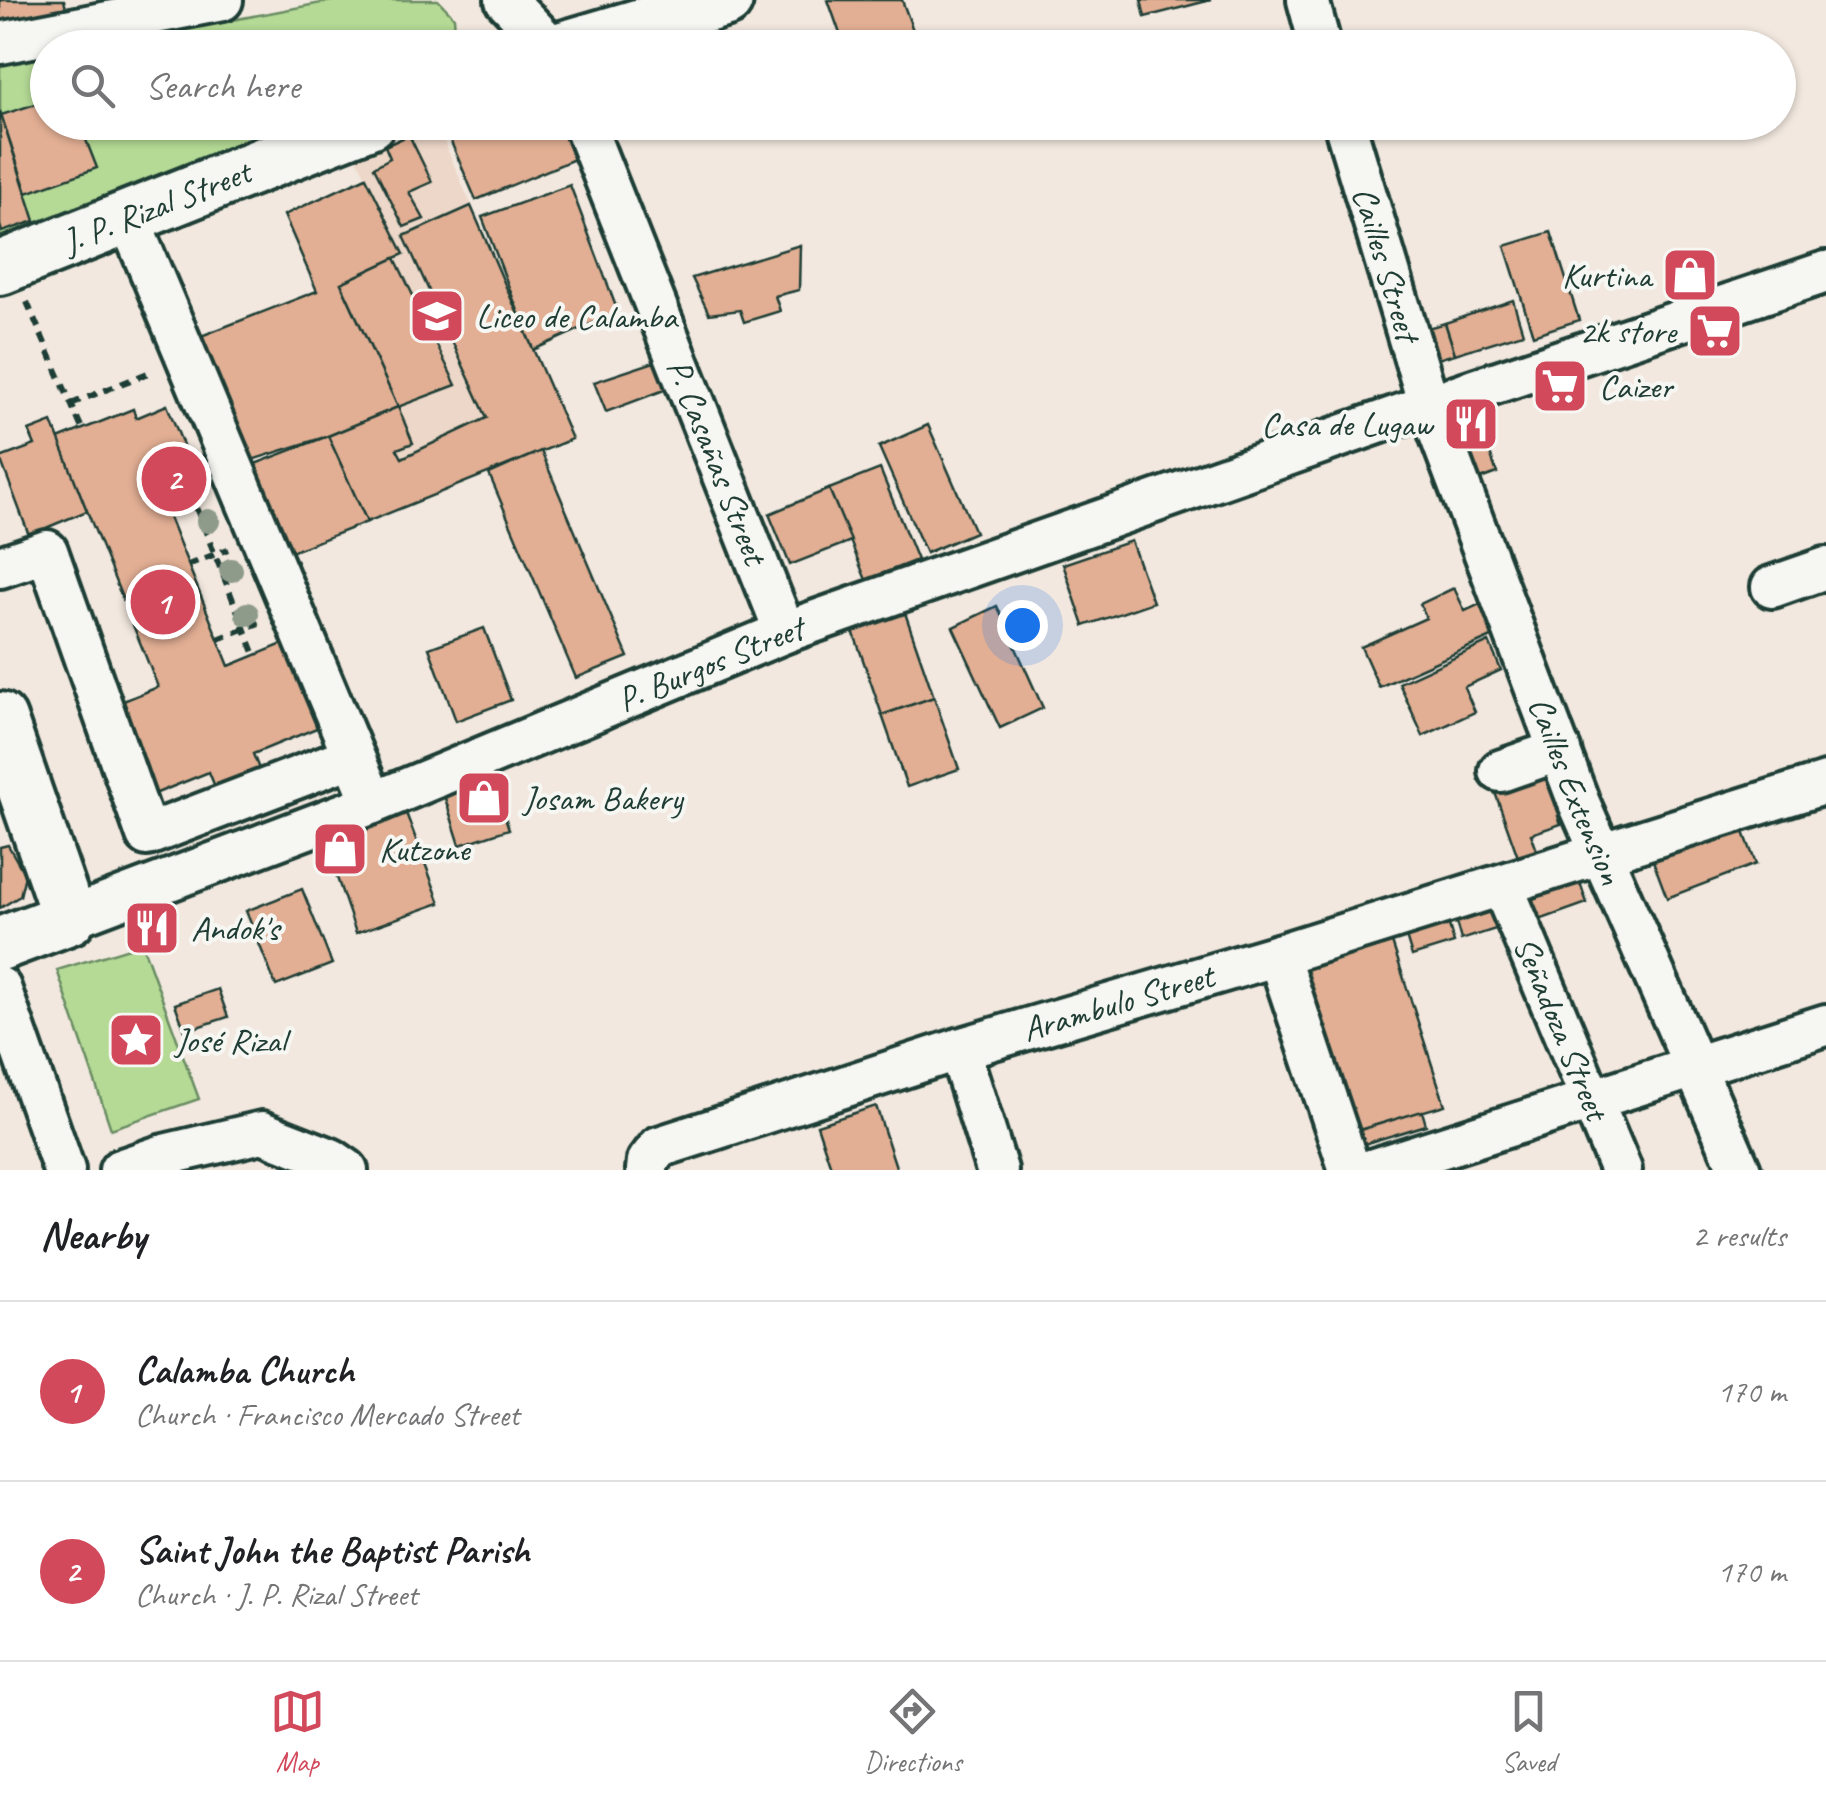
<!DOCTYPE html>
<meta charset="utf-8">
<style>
body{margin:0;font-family:Caveat,sans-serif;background:#f2f2f2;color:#202124}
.you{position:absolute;left:1022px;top:625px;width:35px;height:35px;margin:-25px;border:8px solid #fff;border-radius:50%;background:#1a73e8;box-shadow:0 0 0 15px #1a73e833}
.badge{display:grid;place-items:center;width:65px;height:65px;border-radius:50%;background:#d1495b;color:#fff;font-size:32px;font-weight:700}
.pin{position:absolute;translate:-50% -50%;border:5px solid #fff;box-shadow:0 2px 10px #0006}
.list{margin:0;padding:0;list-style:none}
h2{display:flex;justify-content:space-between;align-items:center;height:130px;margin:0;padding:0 40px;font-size:42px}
h2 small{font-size:32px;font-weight:400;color:#757577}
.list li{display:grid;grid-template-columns:65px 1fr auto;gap:30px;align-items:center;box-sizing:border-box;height:180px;padding:0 40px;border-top:2px solid #e0e0e0}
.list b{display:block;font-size:38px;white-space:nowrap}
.list p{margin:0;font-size:32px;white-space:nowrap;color:#757577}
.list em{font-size:32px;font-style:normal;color:#757577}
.icon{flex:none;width:55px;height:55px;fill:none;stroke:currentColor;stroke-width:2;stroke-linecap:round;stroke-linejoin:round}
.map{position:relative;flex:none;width:1826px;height:1170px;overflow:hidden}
.search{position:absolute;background:#fff;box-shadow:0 2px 8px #0004;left:30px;right:30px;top:30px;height:110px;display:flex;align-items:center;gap:25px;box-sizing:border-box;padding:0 35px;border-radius:55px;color:#757577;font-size:38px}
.sheet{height:490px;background:#fff}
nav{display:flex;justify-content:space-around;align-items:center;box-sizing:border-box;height:140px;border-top:2px solid #e0e0e0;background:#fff;font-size:28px;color:#757577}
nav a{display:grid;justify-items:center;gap:5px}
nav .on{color:#d1495b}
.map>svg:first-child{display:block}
.built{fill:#edd7c8}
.green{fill:#b4da95;stroke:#6a8c64;stroke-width:2.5}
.building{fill:#e2af94;stroke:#1f3d34;stroke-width:2.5}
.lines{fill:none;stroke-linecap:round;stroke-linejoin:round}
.minor-casing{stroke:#1f3d34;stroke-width:48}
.major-casing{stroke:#1f3d34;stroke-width:60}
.path{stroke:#1f3d34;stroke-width:6;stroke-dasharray:10 8;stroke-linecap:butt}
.minor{stroke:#f6f6f2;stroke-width:40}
.major{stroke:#f6f6f2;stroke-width:52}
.tree{fill:#8e9b8b}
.labels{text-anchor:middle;stroke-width:8;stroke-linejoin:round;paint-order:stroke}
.street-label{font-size:35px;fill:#1f3d34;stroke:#f6f6f2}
.poi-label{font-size:35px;fill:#1f3d34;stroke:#f6f6f2;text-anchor:start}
</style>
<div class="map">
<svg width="1826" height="1170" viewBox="0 0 1826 1170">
<rect width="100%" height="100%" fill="#f2e8df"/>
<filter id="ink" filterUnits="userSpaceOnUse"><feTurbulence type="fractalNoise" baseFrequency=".01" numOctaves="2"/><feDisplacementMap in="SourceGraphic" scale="20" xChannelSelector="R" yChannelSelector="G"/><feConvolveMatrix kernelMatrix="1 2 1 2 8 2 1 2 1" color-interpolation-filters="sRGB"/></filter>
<g filter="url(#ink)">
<polygon class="built" points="436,123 572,439 367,522 328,436 341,283 404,254 357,158"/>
<g class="green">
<polygon points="337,0 438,0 454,17 456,47 91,47"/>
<polygon points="47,55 48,122 290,123 184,171 0,243 0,63"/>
<polygon points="142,944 199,1099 111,1129 57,970"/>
</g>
<g class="building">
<polygon points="0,0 64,0 67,13 0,22"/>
<polygon points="828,0 902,0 918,44 909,48 845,48"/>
<polygon points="1141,0 1211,0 1145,17"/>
<polygon points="48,100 48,122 79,122 97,168 27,193 1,115"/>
<polygon points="0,111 35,221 2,232 0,225"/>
<polygon points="477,122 565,122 577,158 476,200 448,135"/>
<polygon points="664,122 715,122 671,140"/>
<polygon points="409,135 432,182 409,192 424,219 404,227 374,167 390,158 385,146"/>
<polygon points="366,177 404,254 341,283 398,407 328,436 239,464 183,343 317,291 284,215"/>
<polygon points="570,185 618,312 533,350 482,217"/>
<polygon points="471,206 572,439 367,522 328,436 398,407 413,443 397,449 402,458 487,418 404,236"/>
<polygon points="1551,232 1579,320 1533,335 1505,246"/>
<polygon points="800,245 799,290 775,296 780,311 744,322 740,310 709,314 692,278"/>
<polygon points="395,258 456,385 398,407 341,283"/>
<polygon points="1513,300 1523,333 1455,354 1445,323"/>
<polygon points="1445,323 1455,354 1434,360 1424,329"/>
<polygon points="657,361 667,389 606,412 594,382"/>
<polygon points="167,405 185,450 148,465 229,666 290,641 324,725 253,754 265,784 221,802 209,772 142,799 106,708 158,687 58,439 133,409 136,418"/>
<polygon points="1475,412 1497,473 1464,485 1441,425"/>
<polygon points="52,422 87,511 29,535 0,458 35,445 29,431"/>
<polygon points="928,425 975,532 926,553 879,447"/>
<polygon points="328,436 367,522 291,552 255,464"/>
<polygon points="541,451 628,657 576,678 489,474"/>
<polygon points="880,469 917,560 866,580 829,489"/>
<polygon points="829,489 851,541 790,565 769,514"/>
<polygon points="1131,541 1153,602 1084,626 1063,564"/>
<polygon points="1454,588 1465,611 1480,604 1494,636 1379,687 1361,647 1426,618 1420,604"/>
<polygon points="997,606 1043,708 1000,728 953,627"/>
<polygon points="903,607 934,697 882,715 851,625"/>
<polygon points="484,628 511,700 456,721 429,648"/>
<polygon points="1489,642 1501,670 1464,687 1475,712 1423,736 1399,683"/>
<polygon points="934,697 959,769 907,787 882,715"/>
<polygon points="1547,764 1564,814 1558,816 1561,824 1531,834 1538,853 1519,860 1492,784"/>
<polygon points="492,777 509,829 460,845 443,792"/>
<polygon points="400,797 440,903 356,933 320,828"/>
<polygon points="1741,824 1756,864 1667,898 1652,858"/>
<polygon points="8,845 25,875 20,896 0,908 0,847"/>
<polygon points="1577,874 1587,903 1534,922 1524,893"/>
<polygon points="302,889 332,964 276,986 246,911"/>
<polygon points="1490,900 1499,928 1461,940 1453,911"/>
<polygon points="1447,918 1454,943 1412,956 1404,930"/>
<polygon points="1390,936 1445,1105 1345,1134 1294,966"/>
<polygon points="218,989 228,1017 185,1031 175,1004"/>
<polygon points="876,1106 897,1170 832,1170 817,1125"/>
<polygon points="1422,1111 1426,1125 1364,1144 1360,1130"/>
</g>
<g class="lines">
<g class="minor-casing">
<g id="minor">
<polyline points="506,0 552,48"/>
<polyline points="1308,0 1321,48"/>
<polyline points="0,43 222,0"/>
<path id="s1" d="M583,122L785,632"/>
<path id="s2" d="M1344,122L1429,405L1579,803L1740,1170"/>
<polyline points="128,217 373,803"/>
<polyline points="0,567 47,551 147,835 353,756"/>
<polyline points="1772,587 1826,568"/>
<polyline points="1500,771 1560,750"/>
<path id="s3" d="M1502,885L1621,1170"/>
<path id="s4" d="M69,918L373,803L785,632L1429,405L1826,272"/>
<polyline points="1278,955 1350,1170"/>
<polyline points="0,988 64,1170"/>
<polyline points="959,1049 997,1170"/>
<polyline points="120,1170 164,1155 262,1132 331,1159 347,1170"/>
<path id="s5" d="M647,1170L648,1161L659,1147L715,1129L959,1049L1278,955L1826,783"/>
<polyline points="1371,1170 1826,1025"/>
</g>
</g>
<g class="major-casing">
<g id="major">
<polyline points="563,48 726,0"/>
<path id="s6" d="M0,268L369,122"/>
<polyline points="0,719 69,918 0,944"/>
</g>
</g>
<g class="path">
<polyline points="27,302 82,429"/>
<polyline points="71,404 153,371"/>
<polyline points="183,475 255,655"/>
<polyline points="157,487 196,469"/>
<polyline points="188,565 228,549"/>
<polyline points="218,639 259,623"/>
</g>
<use href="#minor" class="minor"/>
<use href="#major" class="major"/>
</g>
<g class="tree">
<circle cx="208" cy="521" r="12"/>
<circle cx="231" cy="570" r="12"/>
<circle cx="247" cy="614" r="12"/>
</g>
</g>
<defs>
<g id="shop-square" transform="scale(2.875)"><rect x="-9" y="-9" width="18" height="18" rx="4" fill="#d1495b" stroke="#f6f6f2"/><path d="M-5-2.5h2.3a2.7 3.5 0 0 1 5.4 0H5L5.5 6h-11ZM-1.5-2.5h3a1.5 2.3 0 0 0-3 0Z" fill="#fff"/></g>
<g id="school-square" transform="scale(2.875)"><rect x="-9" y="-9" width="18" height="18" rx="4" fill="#d1495b" stroke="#f6f6f2"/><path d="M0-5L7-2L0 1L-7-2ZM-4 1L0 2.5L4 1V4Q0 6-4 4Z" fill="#fff"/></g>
<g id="supermarket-square" transform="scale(2.875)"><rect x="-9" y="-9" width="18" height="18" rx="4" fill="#d1495b" stroke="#f6f6f2"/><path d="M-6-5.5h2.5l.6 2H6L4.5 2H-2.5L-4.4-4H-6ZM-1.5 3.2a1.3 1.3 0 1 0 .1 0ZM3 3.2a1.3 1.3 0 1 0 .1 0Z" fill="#fff"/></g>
<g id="restaurant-square" transform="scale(2.875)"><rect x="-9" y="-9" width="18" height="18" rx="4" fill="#d1495b" stroke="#f6f6f2"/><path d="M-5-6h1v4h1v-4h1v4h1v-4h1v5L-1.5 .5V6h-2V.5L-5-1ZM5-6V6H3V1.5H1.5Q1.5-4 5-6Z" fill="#fff"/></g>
<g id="sight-square" transform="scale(2.875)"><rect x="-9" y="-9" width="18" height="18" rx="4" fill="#d1495b" stroke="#f6f6f2"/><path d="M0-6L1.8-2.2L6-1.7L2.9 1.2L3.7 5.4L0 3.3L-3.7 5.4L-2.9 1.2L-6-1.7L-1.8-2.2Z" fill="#fff"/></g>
</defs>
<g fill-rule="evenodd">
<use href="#shop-square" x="1690" y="275"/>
<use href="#school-square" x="437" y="316"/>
<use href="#supermarket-square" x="1715" y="331"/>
<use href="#supermarket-square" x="1560" y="386"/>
<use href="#restaurant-square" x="1471" y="424"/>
<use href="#shop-square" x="484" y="798"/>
<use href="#shop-square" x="340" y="849"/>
<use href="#restaurant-square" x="152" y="928"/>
<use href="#sight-square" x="136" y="1040"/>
</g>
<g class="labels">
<g class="street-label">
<text dy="12" stroke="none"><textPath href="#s6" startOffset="168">J. P. Rizal Street</textPath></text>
<text dy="12" stroke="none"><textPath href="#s2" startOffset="148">Cailles Street</textPath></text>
<text dy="12" stroke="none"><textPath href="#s1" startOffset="365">P. Casañas Street</textPath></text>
<text dy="12" stroke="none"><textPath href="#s4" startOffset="690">P. Burgos Street</textPath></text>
<text dy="12" stroke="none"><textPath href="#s2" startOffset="708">Cailles Extension</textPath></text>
<text dy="12" stroke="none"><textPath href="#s5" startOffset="508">Arambulo Street</textPath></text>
<text dy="12" stroke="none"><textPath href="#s3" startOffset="155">Señadoza Street</textPath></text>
</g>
<g class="poi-label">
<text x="1651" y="287" text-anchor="end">Kurtina</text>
<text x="476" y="328">Liceo de Calamba</text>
<text x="1676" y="343" text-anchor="end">2k store</text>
<text x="1599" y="398">Caizer</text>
<text x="1432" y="436" text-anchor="end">Casa de Lugaw</text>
<text x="523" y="810">Josam Bakery</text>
<text x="379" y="861">Kutzone</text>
<text x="191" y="940">Andok's</text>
<text x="175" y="1052">José Rizal</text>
</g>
</g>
</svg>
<div class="you"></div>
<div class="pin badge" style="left:163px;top:602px">1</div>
<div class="pin badge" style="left:174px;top:479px">2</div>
<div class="search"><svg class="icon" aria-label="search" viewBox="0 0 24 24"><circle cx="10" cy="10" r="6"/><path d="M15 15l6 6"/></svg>Search here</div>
</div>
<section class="sheet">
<h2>Nearby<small>2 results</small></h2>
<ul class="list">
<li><span class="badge">1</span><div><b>Calamba Church</b><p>Church · Francisco Mercado Street</p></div><em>170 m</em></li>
<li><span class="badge">2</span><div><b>Saint John the Baptist Parish</b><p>Church · J. P. Rizal Street</p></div><em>170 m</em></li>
</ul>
</section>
<nav>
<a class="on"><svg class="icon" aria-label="map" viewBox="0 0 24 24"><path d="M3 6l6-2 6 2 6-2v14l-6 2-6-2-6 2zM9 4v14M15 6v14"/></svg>Map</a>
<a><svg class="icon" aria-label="directions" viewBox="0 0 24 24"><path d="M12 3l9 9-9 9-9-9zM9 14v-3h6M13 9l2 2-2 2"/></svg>Directions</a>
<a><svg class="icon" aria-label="saved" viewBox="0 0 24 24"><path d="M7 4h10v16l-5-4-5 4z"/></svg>Saved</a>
</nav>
